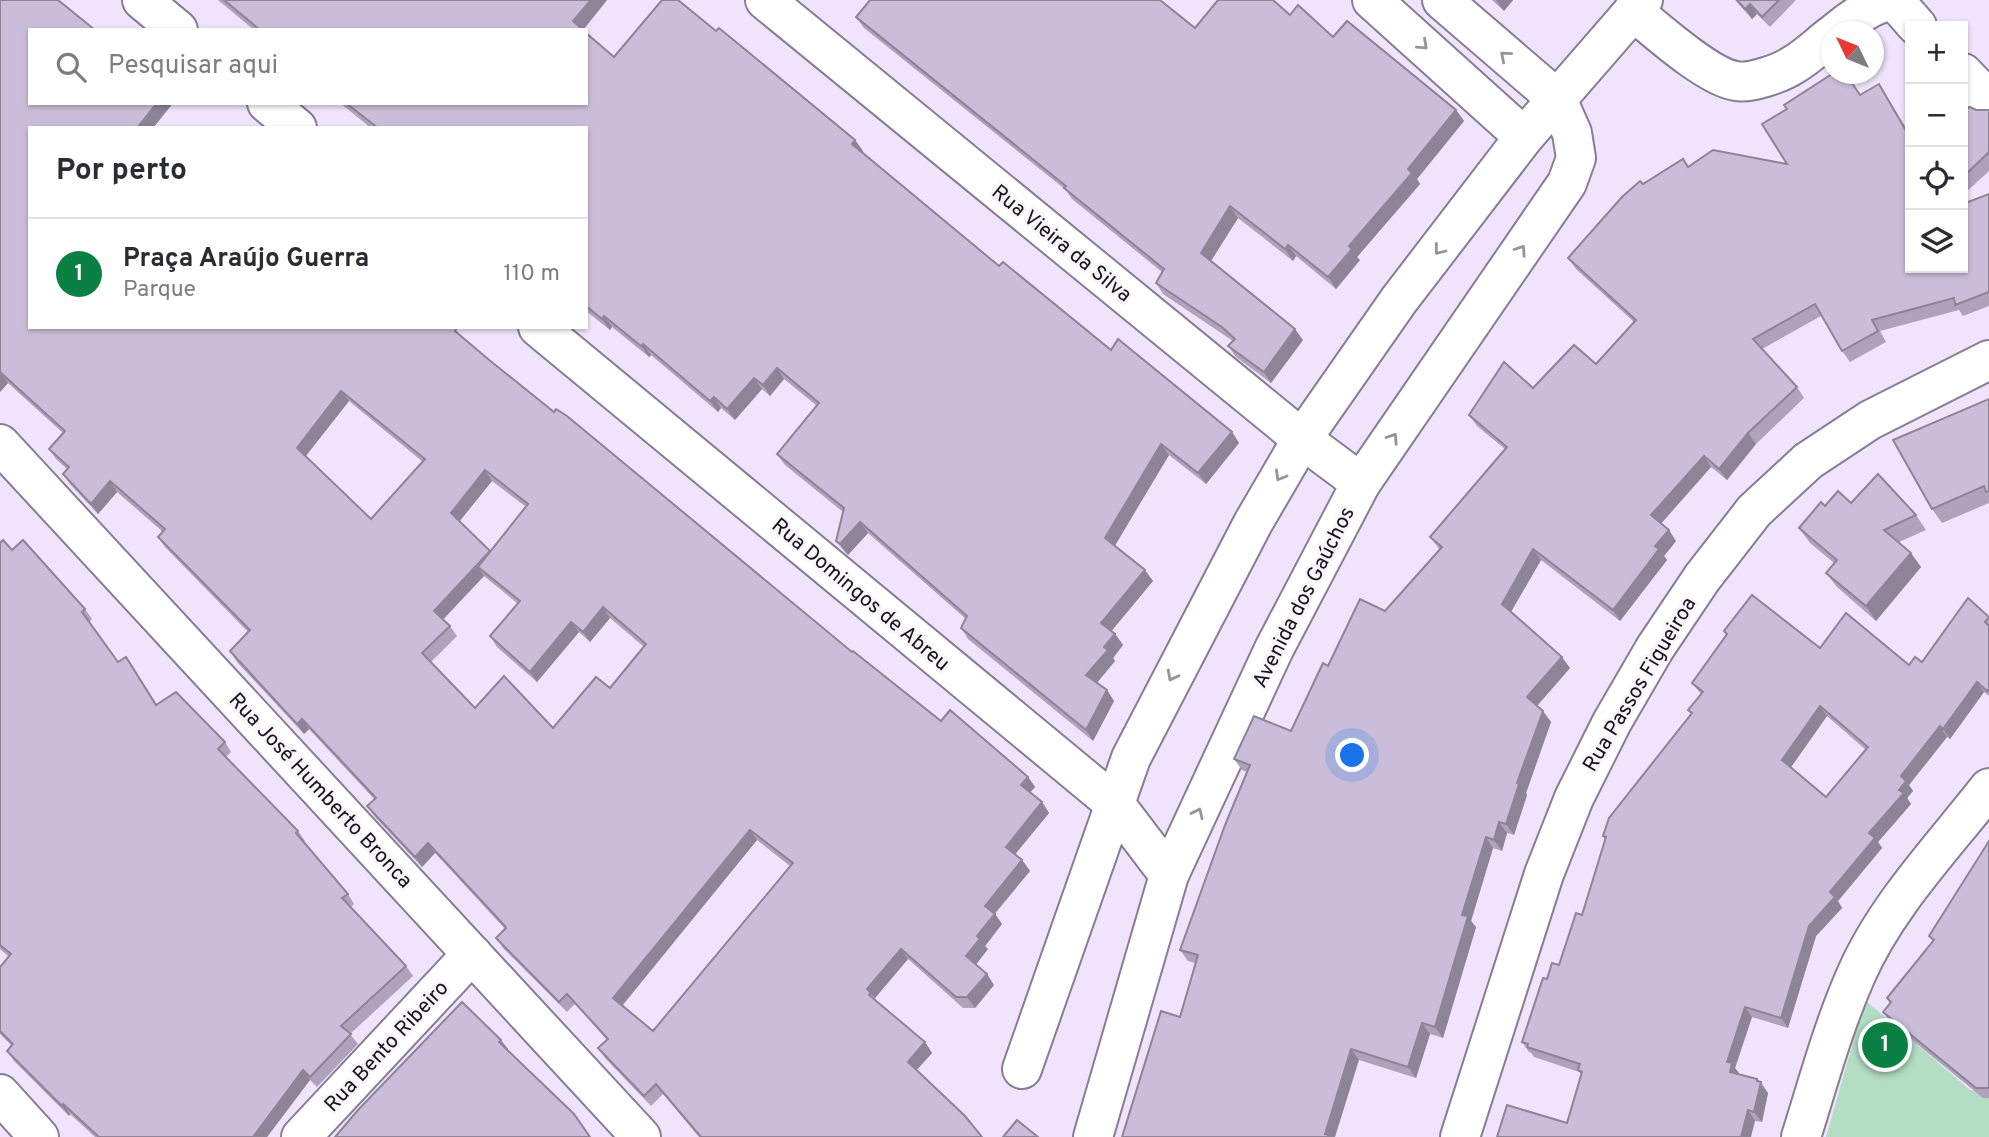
<!DOCTYPE html>
<html lang="pt">
<meta charset="utf-8">
<style>
body{margin:0;font-family:Overpass,sans-serif;background:#f7f7f7;color:#2b2b33}
.controls{position:absolute;right:21px;top:21px;display:grid;overflow:hidden;border-radius:0px;box-shadow:0 2px 5px #0004}
.controls button{width:63px;height:63px;display:grid;place-items:center;padding:0;border:0;border-bottom:2px solid #e1e1e2;background:#fff;color:#2b2b33;font:35px sans-serif}
.compass{position:absolute;left:1821px;top:21px;width:63px;height:63px;border-radius:50%;background:#fff;box-shadow:0 2px 5px #0004;rotate:313deg}
.you{position:absolute;left:1353px;top:756px;width:24px;height:24px;margin:-18px;border:5px solid #fff;border-radius:50%;background:#1a73e8;box-shadow:0 0 0 10px #1a73e833}
.badge{display:grid;place-items:center;width:46px;height:46px;border-radius:50%;background:#0b8043;color:#fff;font-size:23px;font-weight:700}
.pin{position:absolute;translate:-50% -50%;border:4px solid #fff;box-shadow:0 2px 7px #0006}
.list{margin:0;padding:0;list-style:none}
h2{display:flex;justify-content:space-between;align-items:center;height:91px;margin:0;padding:0 28px;font-size:30px}
h2 small{font-size:23px;font-weight:400;color:#7c7c81}
.list li{display:grid;grid-template-columns:46px 1fr auto;gap:21px;align-items:center;box-sizing:border-box;height:112px;padding:0 28px;border-top:2px solid #e1e1e2}
.list b{display:block;font-size:26px;white-space:nowrap}
.list p{margin:0;font-size:23px;white-space:nowrap;color:#7c7c81}
.list em{font-size:23px;font-style:normal;color:#7c7c81}
.icon{flex:none;width:38px;height:38px;fill:none;stroke:currentColor;stroke-width:2;stroke-linecap:round;stroke-linejoin:round}
.map{position:relative;flex:none;width:1989px;height:1137px;overflow:hidden}
.search{position:absolute;background:#fff;box-shadow:0 2px 5px #0004;left:28px;top:28px;width:560px;height:77px;display:flex;align-items:center;gap:18px;box-sizing:border-box;padding:0 24px;border-radius:0px;color:#7c7c81;font-size:26px}
.panel{position:absolute;background:#fff;box-shadow:0 2px 5px #0004;left:28px;top:126px;width:560px;height:203px;border-radius:0px}
.map>svg:first-child{display:block}
.green{fill:#b3dec4}
.lines{fill:none;stroke-linecap:round;stroke-linejoin:round}
.minor-casing{stroke:#887c96;stroke-width:42}
.minor{stroke:#fff;stroke-width:38}
.wall{fill:#aea3bb;fill-rule:evenodd}
.shaded-wall{fill:#8d8498}
.building{fill:#cabdd9;stroke:#8d8498;stroke-width:2;fill-rule:evenodd}
.oneway{stroke:#979499}
.labels{text-anchor:middle;stroke-width:6;stroke-linejoin:round;paint-order:stroke}
.street-label{font-size:21px;fill:#17121c;stroke:#f8f5fb}
</style>
<div class="map">
<svg width="1989" height="1137" viewBox="0 0 1989 1137">
<rect width="100%" height="100%" fill="#efe4fb"/>
<polygon class="green" points="1865,1000 1970,1090 1989,1091 1989,1137 1826,1137"/>
<g class="lines">
<g class="minor-casing">
<g id="minor">
<polyline points="142,0 178,30"/>
<polyline points="765,0 1302,439 1361,483"/>
<polyline points="1372,0 1524,137"/>
<path d="M1633,11C1656,30 1708,77 1736,81C1750,84 1781,73 1793,65C1807,57 1819,45 1832,35"/>
<path d="M1836,32C1848,22 1876,0 1893,2C1902,7 1910,19 1917,26"/>
<polyline points="1963,73 1989,100"/>
<polyline points="267,103 297,128"/>
<polyline points="538,327 1115,804 1169,875"/>
<polyline points="0,444 641,1137"/>
<polyline points="1022,1069 1131,758 1253,523 1302,439 1399,300 1524,137 1643,0"/>
<polyline points="0,1094 39,1137"/>
<polyline points="301,1137 472,954"/>
<polyline points="1093,1137 1169,875 1274,649 1361,483 1567,183 1576,158 1572,133 1557,99 1442,0"/>
<polyline points="1460,1137 1544,874 1574,798 1612,722 1655,648 1702,578 1754,511 1808,461 1870,420 1989,360"/>
<path d="M1801,1137C1818,1083 1833,1027 1856,975C1886,906 1943,847 1989,788"/>
</g>
</g>
<use href="#minor" class="minor"/>
</g>
<g class="wall">
<path d="M0,0L173,103L153,128H30V327L463,338L488,359L852,652L941,721L1028,777L1035,787L1030,792L1042,802L1049,813L1015,854L1022,860L1030,871L995,914L1002,924L985,946L988,949L976,964L994,985L975,1008H963L908,959L875,998L878,1003L925,1042L932,1053L916,1070L982,1137H699L663,1094L651,1106L605,1058L598,1048L607,1040L575,1004L567,1012L503,948L496,938L505,929L435,853L422,867L375,817L367,806L375,800L309,729L304,734L237,662L230,651L248,632L165,547L158,537L163,532L117,492L98,514L70,484L63,474L67,469L56,459L49,449L63,433L8,383L0,392ZM349,401L423,462L371,519L306,456ZM492,481L526,507L490,551L459,522ZM484,576L517,603L490,636L497,647L537,682L579,632L590,642L610,618L644,647L610,688L553,728L475,708L431,662L457,636L450,626L443,620ZM757,840L790,866L653,1031L623,1005Z"/>
<polygon points="218,0 607,0 583,30 254,30"/>
<polygon points="1492,0 1513,0 1504,11"/>
<polygon points="1735,0 1796,0 1770,27 1757,14 1752,19"/>
<polygon points="1290,15 1333,37 1456,110 1464,121 1417,179 1420,184 1357,257 1360,260 1336,289 1296,256 1293,261 1238,218 1211,261 1303,340 1271,383 1236,357 1228,346 1233,341 1230,339 1163,294 1156,283 1162,272 1072,199 1066,190 864,28 856,17 1195,28"/>
<polygon points="716,31 855,140 863,151 862,153 999,266 1111,350 1232,432 1239,443 1206,484 1169,455 1114,546 1153,581 1111,631 1115,634 1123,645 1113,658 1115,661 1097,683 1107,690 1114,701 1093,741 968,639 961,628 966,619 868,533 848,555 844,551 836,541 843,512 785,465 777,454 817,406 784,379 770,396 762,389 735,420 721,408 718,412 651,355 649,357 612,327 610,330 586,311 586,128 371,128 340,103 586,103 614,57"/>
<polygon points="1879,84 1886,95 1906,128 1910,268 1989,194 1989,306 1963,316 1959,310 1880,331 1886,342 1850,362 1842,351 1821,316 1762,349 1797,387 1804,398 1756,444 1727,480 1711,467 1661,523 1676,541 1664,556 1667,560 1620,621 1541,560 1511,612 1570,668 1537,706 1551,722 1526,793 1527,795 1514,835 1507,833 1502,851 1493,848 1471,921 1476,927 1443,1038 1430,1034 1416,1078 1359,1060 1180,1017 1195,963 1188,961 1180,950 1247,772 1242,770 1234,759 1291,731 1328,666 1385,611 1440,550 1430,537 1505,449 1477,426 1469,415 1533,388 1596,364 1634,322 1576,269 1568,258 1643,184 1689,167 1787,164 1860,95"/>
<polygon points="1976,110 1989,110 1989,171 1963,195 1963,111"/>
<polygon points="1989,399 1989,503 1942,523 1932,509"/>
<polygon points="1851,503 1916,515 1926,530 1899,542 1921,567 1876,621 1837,587 1826,573 1834,563 1810,543 1799,528 1825,506"/>
<polygon points="0,543 12,550 85,609 92,619 89,622 118,662 133,667 157,705 225,742 231,752 226,757 298,831 305,841 304,842 348,894 354,904 351,907 406,966 413,976 350,1034 358,1044 317,1087 310,1080 267,1137 95,1137 70,1114 69,1116 14,1061 7,1051 12,1046 0,1034 0,967 9,957 0,949"/>
<path d="M1989,617V696L1984,692L1950,739L1947,737L1909,785L1913,791L1907,798L1911,804L1878,842L1882,848L1838,901L1842,908L1816,936L1788,1028L1752,1017L1735,1068L1739,1074L1761,1082L1768,1093L1762,1122L1755,1121L1567,1123L1581,1074L1579,1072L1534,1057L1531,1053L1529,1052L1522,1042L1547,979L1559,965L1582,915L1605,839L1603,836L1691,714L1688,710L1701,694L1692,683L1726,635L1724,631L1909,665L1922,662ZM1827,716L1866,750L1826,797L1791,767Z"/>
<polygon points="1989,841 1989,1098 1983,1098 1890,1022 1883,1012 1890,1003 1887,998 1933,941 1929,936"/>
</g>
<g class="shaded-wall">
<polygon points="591,0 607,0 583,30 573,21"/>
<polygon points="1496,0 1513,0 1504,11"/>
<polygon points="1750,4 1757,14 1752,19 1745,9"/>
<polygon points="157,103 173,103 153,128 137,128"/>
<polygon points="1456,110 1464,121 1417,179 1420,184 1357,257 1360,260 1336,289 1328,277 1349,246 1408,169"/>
<polygon points="855,140 863,151 859,155 852,144"/>
<polygon points="1230,206 1238,218 1209,264 1201,253"/>
<polygon points="1288,245 1296,256 1293,261 1285,249"/>
<polygon points="604,316 612,327 610,330 602,319"/>
<polygon points="1295,329 1303,340 1271,383 1264,372"/>
<polygon points="643,344 651,355 649,357 641,346"/>
<polygon points="777,368 784,379 770,396 763,385"/>
<polygon points="1,373 8,383 0,392 0,374"/>
<polygon points="754,378 762,389 735,420 727,409"/>
<polygon points="341,391 349,401 304,458 297,448"/>
<polygon points="714,397 721,408 718,412 710,401"/>
<polygon points="1232,432 1239,443 1206,484 1198,473"/>
<polygon points="1748,433 1756,444 1727,480 1719,469"/>
<polygon points="1161,444 1169,455 1113,549 1105,538"/>
<polygon points="1704,456 1711,467 1659,526 1651,515"/>
<polygon points="485,470 492,481 458,523 451,513"/>
<polygon points="110,481 117,492 98,514 91,504"/>
<polygon points="860,522 868,533 848,555 840,544"/>
<polygon points="1669,530 1676,541 1664,556 1667,560 1620,621 1613,610 1655,546"/>
<polygon points="1533,549 1541,560 1509,615 1502,604"/>
<polygon points="490,551 478,567 484,576 441,621 434,611"/>
<polygon points="1911,553 1921,567 1876,621 1866,606"/>
<polygon points="1145,570 1153,581 1109,634 1101,623"/>
<polygon points="603,607 610,618 590,642 583,632"/>
<polygon points="571,622 579,632 537,682 530,672"/>
<polygon points="1115,634 1123,645 1113,658 1115,661 1094,686 1086,675 1104,647"/>
<polygon points="1562,657 1570,668 1535,708 1527,697"/>
<polygon points="1977,682 1984,692 1950,739 1943,729"/>
<polygon points="1107,690 1114,701 1093,741 1086,730"/>
<polygon points="1820,706 1827,716 1789,770 1782,760"/>
<polygon points="1543,711 1551,722 1526,793 1527,795 1514,835 1506,824 1517,783"/>
<polygon points="302,719 309,729 304,734 297,724"/>
<polygon points="1940,726 1947,737 1909,785 1913,791 1907,798 1911,804 1878,842 1882,848 1838,901 1842,908 1816,936 1788,1028 1781,1018 1809,926 1830,892 1899,790 1901,776"/>
<polygon points="1028,777 1035,787 1028,795 1021,785"/>
<polygon points="1042,802 1049,813 1013,857 1006,847"/>
<polygon points="1499,822 1507,833 1502,851 1494,840"/>
<polygon points="750,830 757,840 620,1008 613,998"/>
<polygon points="1486,837 1493,848 1471,921 1476,927 1443,1038 1435,1027 1462,915"/>
<polygon points="428,843 435,853 422,867 415,857"/>
<polygon points="1022,860 1030,871 992,916 985,906"/>
<polygon points="995,914 1002,924 985,946 988,949 974,967 966,956 977,936"/>
<polygon points="901,949 908,959 875,998 867,989"/>
<polygon points="987,974 994,985 975,1008 967,997"/>
<polygon points="1745,1007 1752,1017 1735,1068 1739,1073 1737,1082 1730,1072 1727,1062"/>
<polygon points="1422,1023 1430,1034 1416,1078 1408,1067"/>
<polygon points="501,1040 508,1049 506,1052 499,1042"/>
<polygon points="925,1042 932,1053 915,1072 908,1062"/>
<polygon points="1351,1049 1359,1060 1335,1137 1325,1134"/>
<polygon points="303,1070 310,1080 267,1137 253,1137"/>
<polygon points="1757,1079 1768,1093 1762,1122 1754,1112"/>
<polygon points="63,1104 70,1114 69,1116 62,1106"/>
<polygon points="1748,1110 1755,1121 1751,1137 1741,1137"/>
</g>
<g class="building">
<path d="M0,0H58L95,30H30V103H157L137,128H30V327H455L457,328L455,331L488,359L554,412L556,409L567,416L852,652L853,651L941,721L950,710L1028,777L1021,785L1042,802L1006,847L1022,860L985,906L995,914L977,936L980,939L966,956L987,974L967,997H956L901,949L867,989L871,993L869,995L925,1042L908,1062L965,1116L982,1137H701L656,1084L644,1096L598,1048L608,1039L567,994L559,1002L496,938L506,928L505,926L428,843L415,857L367,806L376,798L302,719L297,724L230,651L250,630L158,537L165,529L110,481L91,504L63,474L69,467L49,449L65,431L1,373L0,374ZM341,391L425,459L371,519L297,448ZM485,470L528,504L478,567L520,601L490,636L530,672L571,622L583,632L603,607L646,644L610,688L596,677L553,728L504,676L475,708L422,653L450,626L434,611L490,551L451,513ZM750,830L793,863L653,1031L613,998Z"/>
<polygon points="224,0 591,0 573,21 583,30 260,30"/>
<polygon points="662,0 678,0 716,31 719,28 855,140 852,144 999,266 1003,262 1111,350 1118,339 1232,432 1198,473 1161,444 1105,538 1145,570 1101,623 1115,634 1104,647 1108,650 1086,675 1107,690 1086,730 961,628 967,616 860,522 840,544 836,541 844,508 777,454 819,403 777,368 763,385 754,378 727,409 714,397 710,401 643,344 641,346 604,316 602,319 586,306 586,128 378,128 346,103 586,103 586,33 614,57"/>
<polygon points="870,0 1160,0 1195,28 1218,0 1273,0 1290,15 1298,5 1333,37 1347,21 1456,110 1408,169 1412,173 1349,246 1352,249 1328,277 1288,245 1285,249 1230,206 1201,253 1295,329 1264,372 1228,346 1235,339 1222,327 1156,283 1164,269 1064,188 1066,186 856,17"/>
<polygon points="1737,0 1779,0 1762,17 1750,4 1745,9"/>
<polygon points="1832,74 1846,74 1860,95 1879,84 1905,129 1910,126 1910,268 1963,268 1963,204 1989,194 1989,292 1955,305 1954,298 1872,320 1878,331 1842,351 1815,304 1753,339 1797,387 1748,433 1719,469 1704,456 1651,515 1669,530 1655,546 1659,549 1613,610 1533,549 1502,604 1562,657 1527,697 1543,711 1517,783 1519,784 1506,824 1499,822 1494,840 1486,837 1462,915 1468,916 1435,1027 1422,1023 1408,1067 1351,1049 1325,1134 1334,1137 1122,1137 1161,1011 1180,1017 1198,955 1180,950 1225,825 1250,765 1234,759 1254,716 1291,731 1323,663 1328,666 1360,599 1385,611 1442,547 1430,537 1507,447 1469,415 1504,362 1533,388 1574,345 1596,364 1636,320 1568,258 1622,197 1640,181 1643,184 1683,159 1688,167 1713,150 1787,164 1762,124 1787,109 1784,105"/>
<polygon points="1970,107 1976,110 1989,110 1989,152 1963,177 1963,111"/>
<polygon points="1989,399 1989,491 1986,492 1984,486 1932,509 1893,440"/>
<polygon points="1878,474 1916,515 1884,530 1911,553 1866,606 1826,573 1837,560 1799,528 1821,502 1825,506 1838,491 1851,503"/>
<polygon points="3,540 12,550 23,540 85,609 82,612 118,662 126,657 156,705 176,692 225,742 218,749 298,831 296,833 348,894 342,898 406,966 341,1026 351,1034 310,1077 303,1070 253,1137 99,1137 63,1104 62,1106 7,1051 13,1044 0,1031 0,967 11,954 0,945 0,543"/>
<path d="M1752,595L1820,648L1846,613L1909,665L1915,657L1922,662L1968,598L1989,617L1985,622L1989,626V689L1987,691L1977,682L1943,729L1940,726L1901,776L1906,781L1899,790L1904,793L1869,833L1875,838L1830,892L1835,897L1809,926L1781,1018L1745,1007L1727,1062L1732,1063L1730,1072L1757,1079V1081L1761,1082L1754,1112L1748,1110L1741,1137H1497L1507,1105L1567,1123L1582,1072L1578,1070L1580,1064L1527,1047L1528,1044L1522,1042L1543,978L1547,979L1552,963L1559,965L1576,913L1582,915L1606,837L1603,836L1609,818L1692,713L1688,710L1703,692L1692,683L1727,634L1724,631ZM1820,706L1868,747L1826,797L1782,760Z"/>
<polygon points="1989,841 1989,1088 1976,1088 1883,1012 1891,1002 1887,998 1934,940 1929,936"/>
<polygon points="462,1002 501,1040 499,1042 574,1114 590,1137 335,1137 358,1110"/>
<polygon points="1017,1120 1038,1137 1003,1137"/>
</g>
<defs><path id="oneway-chevron" d="M-2-3.5L2.5 0L-2 3.5" fill="none" stroke-width="1.6" stroke-linecap="round" stroke-linejoin="round" transform="scale(1.75)"/></defs>
<g class="oneway">
<use href="#oneway-chevron" transform="translate(1423 45) rotate(42)"/>
<use href="#oneway-chevron" transform="translate(1505 56) rotate(-139)"/>
<use href="#oneway-chevron" transform="translate(1439 250) rotate(128)"/>
<use href="#oneway-chevron" transform="translate(1521 250) rotate(-56)"/>
<use href="#oneway-chevron" transform="translate(1393 438) rotate(-56)"/>
<use href="#oneway-chevron" transform="translate(1280 476) rotate(120)"/>
<use href="#oneway-chevron" transform="translate(1172 676) rotate(118)"/>
<use href="#oneway-chevron" transform="translate(1198 813) rotate(-65)"/>
</g>
<g class="labels">
<g class="street-label">
<text transform="translate(1062 243) rotate(39)" y="7">Rua Vieira da Silva</text>
<text transform="translate(861 594) rotate(40)" y="7">Rua Domingos de Abreu</text>
<text transform="translate(1303 597) rotate(-63)" y="7">Avenida dos Gaúchos</text>
<text transform="translate(1639 684) rotate(-59)" y="7">Rua Passos Figueiroa</text>
<text transform="translate(321 790) rotate(47)" y="7">Rua José Humberto Bronca</text>
<text transform="translate(386 1046) rotate(-47)" y="7">Rua Bento Ribeiro</text>
</g>
</g>
</svg>
<div class="controls">
<button>+</button>
<button>−</button>
<button><svg class="icon" aria-label="locate" viewBox="0 0 24 24"><circle cx="12" cy="12" r="6"/><path d="M12 2v4M12 18v4M2 12h4M18 12h4"/></svg></button>
<button><svg class="icon" aria-label="layers" viewBox="0 0 24 24"><path d="M12 4l9 5-9 5-9-5zM3 14l9 5 9-5"/></svg></button>
</div>
<svg class="compass" viewBox="-18 -18 36 36"><path d="M0-13l5 13h-10z" fill="#e53935"/><path d="M0 13l5-13h-10z" fill="#7c7c81"/></svg>
<div class="you"></div>
<div class="pin badge" style="left:1885px;top:1045px">1</div>
<div class="search"><svg class="icon" aria-label="search" viewBox="0 0 24 24"><circle cx="10" cy="10" r="6"/><path d="M15 15l6 6"/></svg>Pesquisar aqui</div>
<section class="panel">
<h2>Por perto<small></small></h2>
<ul class="list">
<li><span class="badge">1</span><div><b>Praça Araújo Guerra</b><p>Parque</p></div><em>110 m</em></li>
</ul>
</section>
</div>
